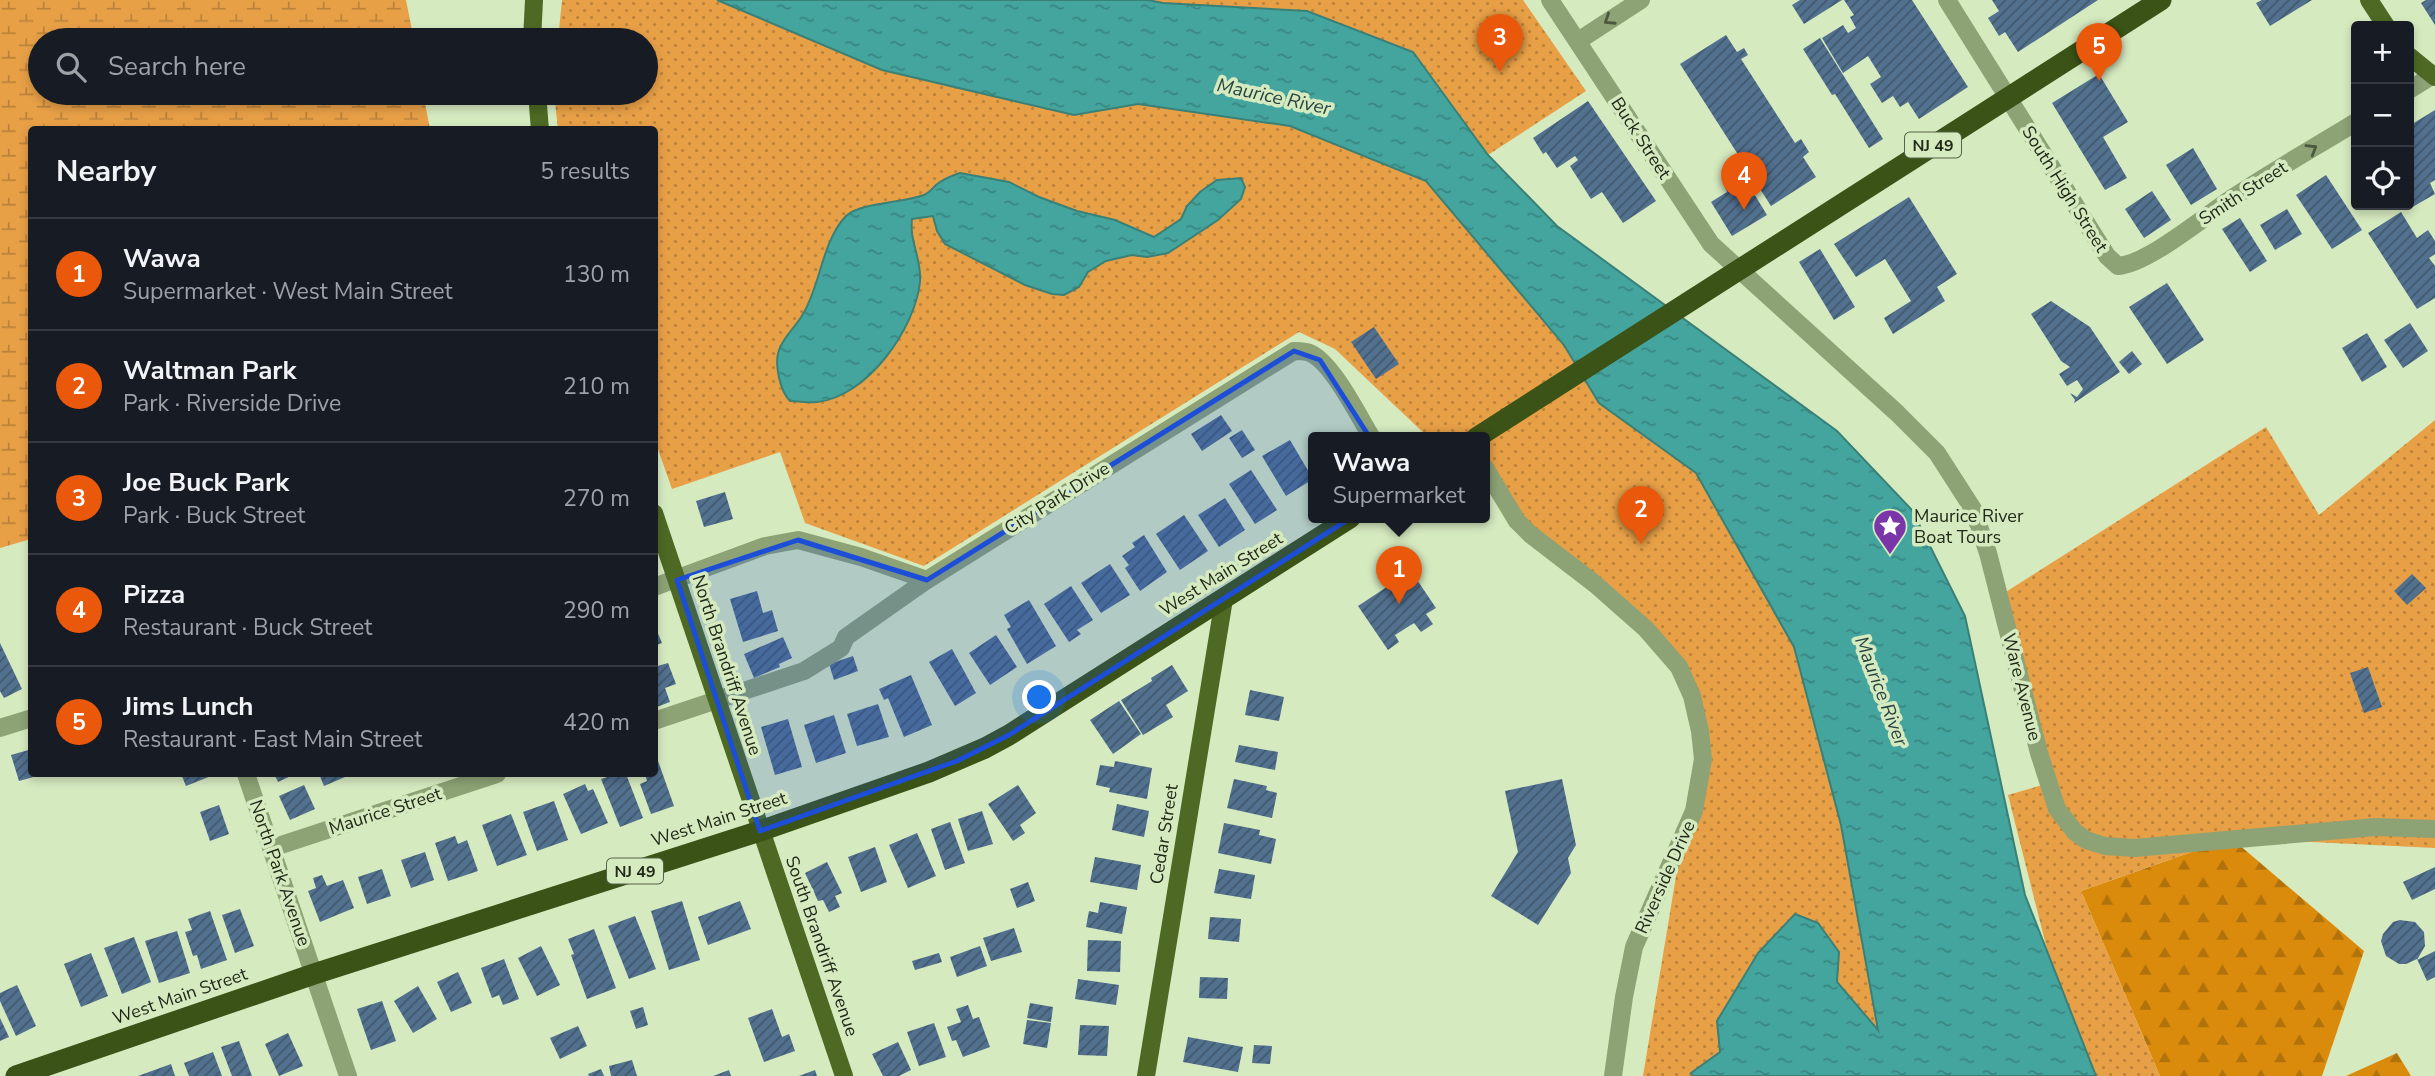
<!DOCTYPE html>
<meta charset="utf-8">
<style>
body{margin:0;font-family:"Nunito Sans",sans-serif;background:#20242c;color:#f1f3f6}
.controls{position:absolute;right:21px;top:21px;display:grid;overflow:hidden;border-radius:7px;box-shadow:0 4px 10px #0003}
.controls button{width:63px;height:63px;display:grid;place-items:center;padding:0;border:0;border-bottom:2px solid #363941;background:#171b24;color:#f1f3f6;font:35px sans-serif}
.you{position:absolute;left:1040px;top:698px;width:24px;height:24px;margin:-18px;border:5px solid #fff;border-radius:50%;background:#1a73e8;box-shadow:0 0 0 10px #1a73e833}
.badge{display:grid;place-items:center;width:46px;height:46px;border-radius:50%;background:#ea580c;color:#fff;font-size:23px;font-weight:700}
.pin{position:absolute;translate:-50% -58px;filter:drop-shadow(0 2px 4px #0008)}
.pin::after{content:'';position:absolute;top:37px;width:24px;height:21px;background:inherit;clip-path:polygon(0 0,100% 0,50% 100%)}
.popup{position:absolute;left:1308px;top:432px;width:182px;height:91px;box-sizing:border-box;display:grid;place-content:center;border-radius:7px;background:#171b24;filter:drop-shadow(0 2px 5px #0005);font-size:23px;white-space:nowrap;color:#9ea1a6}
.popup b{font-size:26px;color:#f1f3f6}
.popup::after{content:'';position:absolute;left:50%;top:100%;margin-left:-14px;border:14px solid transparent;border-top-color:#171b24}
.list{margin:0;padding:0;list-style:none}
h2{display:flex;justify-content:space-between;align-items:center;height:91px;margin:0;padding:0 28px;font-size:30px}
h2 small{font-size:23px;font-weight:400;color:#9ea1a6}
.list li{display:grid;grid-template-columns:46px 1fr auto;gap:21px;align-items:center;box-sizing:border-box;height:112px;padding:0 28px;border-top:2px solid #363941}
.list b{display:block;font-size:26px;white-space:nowrap}
.list p{margin:0;font-size:23px;white-space:nowrap;color:#9ea1a6}
.list em{font-size:23px;font-style:normal;color:#9ea1a6}
.icon{flex:none;width:38px;height:38px;fill:none;stroke:currentColor;stroke-width:2;stroke-linecap:round;stroke-linejoin:round}
.map{position:relative;flex:none;width:2435px;height:1076px;overflow:hidden}
.search{position:absolute;background:#171b24;box-shadow:0 4px 10px #0003;left:28px;top:28px;width:630px;height:77px;display:flex;align-items:center;gap:18px;box-sizing:border-box;padding:0 24px;border-radius:38px;color:#9ea1a6;font-size:26px}
.panel{position:absolute;background:#171b24;box-shadow:0 4px 10px #0003;left:28px;top:126px;width:630px;height:651px;border-radius:7px}
.map>svg:first-child{display:block}
.forest{fill:url(#forest-firs)}
.wetland{fill:url(#wetland-marsh)}
.park{fill:url(#park-dots)}
.water{fill:url(#water-ripples);stroke:#3a8076;stroke-width:2}
.building{fill:url(#building-hatch)}
.lines{fill:none;stroke-linecap:round;stroke-linejoin:round}
.minor{stroke:#8da275;stroke-width:18}
.major{stroke:#4d6923;stroke-width:18}
.highway{stroke:#3b5316;stroke-width:21}
.oneway{stroke:#4c593e}
.marked{fill:#1d4ed8;fill-opacity:0.2;stroke:#1d4ed8;stroke-width:5;stroke-linejoin:round}
.labels{text-anchor:middle;stroke-width:7;stroke-linejoin:round;paint-order:stroke}
.shield{fill:#d6eac0;stroke:#57634b;stroke-width:2}
.shield-label{font-size:16px;font-weight:bold;fill:#212919}
.street-label{font-size:18px;fill:#212919;stroke:#d6eac0}
.poi-label{font-size:18px;fill:#212919;stroke:#d6eac0;text-anchor:start}
.water-label{font-size:19px;font-style:italic;fill:#264441;stroke:#d6eac0}
</style>
<div class="map">
<svg width="2435" height="1076" viewBox="0 0 2435 1076">
<defs>
<pattern id="forest-firs" width="22" height="20" patternUnits="userSpaceOnUse" patternTransform="scale(1.75)"><rect width="22" height="20" fill="#db8b0c"/><path d="M5 1l3.5 6h-7zM16 11l3.5 6h-7z" fill="#b1720b"/></pattern>
<pattern id="wetland-marsh" width="20" height="14" patternUnits="userSpaceOnUse" patternTransform="scale(1.75)"><rect width="20" height="14" fill="#e8a047"/><path d="M1 5h8M5 5V1M11 12h8M15 12V8" fill="none" stroke="#bc823a"/></pattern>
<pattern id="park-dots" width="8" height="8" patternUnits="userSpaceOnUse" patternTransform="scale(1.75)"><rect width="8" height="8" fill="#e8a047"/><path d="M2 2h.1M6 6h.1" fill="none" stroke="#bc823a" stroke-width="1.8" stroke-linecap="round"/></pattern>
<pattern id="water-ripples" width="26" height="14" patternUnits="userSpaceOnUse" patternTransform="scale(1.75)"><rect width="26" height="14" fill="#44a59e"/><path d="M2 4q2-2 4 0t4 0M15 11q2-2 4 0t4 0" fill="none" stroke="#388680"/></pattern>
<pattern id="building-hatch" width="6" height="6" patternUnits="userSpaceOnUse" patternTransform="scale(1.75)"><rect width="6" height="6" fill="#52718f"/><path d="M-1 1l2-2M0 6l6-6M5 7l2-2" fill="none" stroke="#40586d"/></pattern>
</defs>
<rect width="100%" height="100%" fill="#d6eac0"/>
<g class="forest">
<polygon points="2231,838 2364,951 2322,1076 2160,1076 2081,891"/>
<polygon points="2397,1053 2411,1076 2346,1076"/>
</g>
<polygon class="wetland" points="0,0 406,0 414,40 40,40 40,93 423,93 430,129 32,130 31,539 0,548"/>
<g class="park">
<polygon points="562,0 717,0 882,70 1074,115 1137,104 1290,126 1426,181 1564,345 1696,472 1794,647 1841,825 1879,1032 1822,1076 1643,1076 1700,731 1689,672 1485,490 1485,438 1429,438 1335,349 1299,332 924,566 805,523 780,452 672,489 654,438 654,130 558,129 554,93 646,93 646,40 558,40"/>
<polygon points="1148,0 1523,0 1586,91 1488,155 1412,52"/>
<polygon points="2435,420 2435,848 2231,838 2081,891 2160,1076 2079,1076 2008,795 2049,783 2001,595 2266,427 2319,515"/>
</g>
<g class="water">
<polygon points="717,0 1148,0 1163,3 1307,11 1413,52 1488,155 1557,226 1837,431 1912,510 1965,616 2025,895 2096,1076 1693,1076 1691,1073 1720,1052 1717,1021 1758,953 1795,914 1818,923 1839,952 1837,982 1878,1030 1841,825 1794,647 1696,473 1599,403 1564,345 1426,181 1290,126 1138,104 1074,115 882,70"/>
<path d="M960,173L1009,182L1039,197L1077,211L1115,220L1154,237L1181,219L1187,206L1200,192L1217,180L1241,178L1245,187L1241,199L1218,220L1168,253L1147,257L1132,255L1106,261L1088,272L1079,287L1064,295L1052,294L1025,285L945,244L937,231L933,216L912,219C909,241 922,259 920,282C915,329 867,397 817,402C809,403 799,401 790,401C780,391 774,364 779,350C784,336 796,327 803,314C821,284 822,241 846,216C861,202 904,203 924,195C929,193 932,189 936,185C943,179 951,176 960,173Z"/>
</g>
<g class="building">
<polygon points="1800,0 1842,0 1804,24 1792,5"/>
<polygon points="1844,0 1912,0 1968,87 1919,119 1908,102 1900,107 1893,96 1882,103 1870,84 1881,77 1868,56 1843,73 1822,38 1843,25 1848,33 1856,28 1850,17 1854,15"/>
<polygon points="1992,0 2098,0 2018,52 2005,32 1999,36 1988,18 1999,11"/>
<polygon points="2262,0 2312,0 2270,26 2256,3"/>
<polygon points="2426,0 2435,0 2435,25 2421,3"/>
<polygon points="1726,35 1737,52 1744,48 1748,55 1741,59 1795,143 1801,139 1809,152 1803,157 1816,177 1771,206 1680,64"/>
<polygon points="1820,38 1883,139 1869,148 1835,94 1832,95 1803,49"/>
<polygon points="2099,74 2128,122 2103,137 2127,178 2105,190 2052,103"/>
<polygon points="1588,101 1656,201 1623,223 1602,192 1591,199 1570,166 1578,160 1575,156 1557,168 1546,152 1543,154 1533,138"/>
<polygon points="2435,110 2435,180 2430,183 2435,194 2409,209 2406,205 2409,205 2409,126"/>
<polygon points="2193,148 2217,189 2191,205 2166,165"/>
<polygon points="1742,174 1767,215 1732,236 1711,202 1727,192 1724,185"/>
<polygon points="2326,175 2362,230 2332,249 2296,195"/>
<polygon points="2152,191 2171,220 2144,238 2125,209"/>
<polygon points="1909,197 1957,274 1937,287 1945,301 1893,334 1884,318 1911,301 1885,259 1856,277 1834,244"/>
<polygon points="2287,209 2302,234 2275,250 2260,225"/>
<polygon points="2401,212 2417,238 2428,230 2435,241 2435,254 2429,258 2435,266 2435,298 2417,309 2368,233"/>
<polygon points="2240,218 2267,261 2250,272 2222,229"/>
<polygon points="1820,249 1855,307 1834,320 1799,262"/>
<polygon points="2167,283 2204,340 2167,364 2129,307"/>
<polygon points="2051,301 2090,327 2120,372 2074,403 2075,400 2070,393 2077,397 2083,389 2077,380 2067,386 2059,374 2070,367 2061,361 2031,314"/>
<polygon points="2410,323 2428,351 2403,368 2384,340"/>
<polygon points="1374,327 1399,364 1376,379 1351,342"/>
<polygon points="2367,333 2387,367 2362,382 2342,348"/>
<polygon points="2132,351 2142,364 2129,374 2119,362"/>
<polygon points="1221,415 1232,431 1202,451 1191,434"/>
<polygon points="1242,430 1255,450 1242,458 1229,438"/>
<polygon points="1290,440 1313,479 1286,496 1262,456"/>
<polygon points="1251,470 1277,510 1255,524 1229,484"/>
<polygon points="725,492 733,519 704,527 696,501"/>
<polygon points="1225,498 1245,530 1219,547 1198,515"/>
<polygon points="1184,515 1208,551 1180,570 1156,534"/>
<polygon points="1144,535 1167,572 1140,591 1125,568 1129,565 1122,556 1135,547 1132,543"/>
<polygon points="1110,564 1130,595 1101,613 1081,583"/>
<polygon points="1411,571 1436,608 1426,614 1433,624 1421,632 1414,623 1395,635 1399,642 1388,650 1358,606"/>
<polygon points="2412,574 2426,588 2407,605 2394,591"/>
<polygon points="1071,586 1093,620 1077,630 1081,634 1069,642 1044,604"/>
<polygon points="757,591 763,613 772,610 778,631 743,642 730,599"/>
<polygon points="1029,600 1056,646 1027,664 1007,629 1011,627 1004,615"/>
<polygon points="654,624 662,643 654,646"/>
<polygon points="996,635 1017,667 990,685 969,653"/>
<polygon points="783,637 792,658 779,664 780,667 754,678 744,654"/>
<polygon points="0,643 22,689 4,698 0,691"/>
<polygon points="952,649 976,693 955,706 929,662"/>
<polygon points="853,656 858,671 834,680 829,664"/>
<polygon points="668,663 676,684 665,688 670,702 654,708 654,667"/>
<polygon points="1172,665 1188,691 1166,705 1173,717 1143,735 1121,700 1152,681 1151,678"/>
<polygon points="2368,667 2382,707 2364,713 2350,673"/>
<polygon points="911,675 932,725 904,737 888,698 884,700 879,689"/>
<polygon points="1250,690 1284,697 1279,721 1245,715"/>
<polygon points="1119,701 1141,734 1113,754 1090,720"/>
<polygon points="878,704 889,737 857,746 847,714"/>
<polygon points="834,715 846,753 816,763 804,725"/>
<polygon points="788,719 802,767 775,775 761,727"/>
<polygon points="1239,745 1278,752 1275,770 1235,762"/>
<polygon points="32,749 32,774 44,774 19,781 11,755"/>
<polygon points="657,758 674,806 651,814 640,784 647,781 645,774 654,774 654,759"/>
<polygon points="1115,761 1152,768 1147,799 1109,792 1110,788 1096,785 1100,765 1114,767"/>
<polygon points="181,774 216,774 186,786"/>
<polygon points="274,774 295,774 278,782"/>
<polygon points="319,774 343,774 345,777 324,786"/>
<polygon points="616,774 626,774 643,818 620,827 601,779"/>
<polygon points="1234,779 1267,786 1266,790 1277,793 1272,818 1227,808"/>
<polygon points="1562,779 1576,845 1568,858 1571,873 1538,925 1491,896 1518,852 1505,791"/>
<polygon points="585,784 588,791 593,789 608,823 581,834 563,794"/>
<polygon points="304,785 315,809 290,820 279,796"/>
<polygon points="1018,785 1036,813 1020,825 1025,833 1013,841 988,804"/>
<polygon points="554,801 568,840 537,851 523,812"/>
<polygon points="1117,804 1149,811 1144,837 1112,830"/>
<polygon points="219,805 229,834 210,841 200,812"/>
<polygon points="982,811 993,844 968,851 958,819"/>
<polygon points="511,814 527,855 497,866 482,825"/>
<polygon points="950,822 965,863 945,870 931,829"/>
<polygon points="1224,823 1260,830 1259,835 1276,839 1271,864 1218,853"/>
<polygon points="917,833 936,876 908,888 889,845"/>
<polygon points="455,836 458,844 467,840 478,871 448,881 435,843"/>
<polygon points="875,847 887,882 861,892 848,857"/>
<polygon points="425,852 434,880 411,888 401,860"/>
<polygon points="1095,857 1141,865 1137,890 1090,882"/>
<polygon points="827,862 842,893 835,896 840,907 829,912 823,900 818,901 805,873"/>
<polygon points="2435,867 2435,889 2412,900 2403,882"/>
<polygon points="382,869 391,896 367,904 358,877"/>
<polygon points="1219,869 1255,875 1251,899 1214,893"/>
<polygon points="322,875 327,886 343,880 354,908 320,922 308,891 316,888 313,878"/>
<polygon points="1028,882 1035,901 1017,908 1010,889"/>
<polygon points="682,901 700,960 669,970 651,911"/>
<polygon points="740,901 751,929 708,945 698,917"/>
<polygon points="1100,902 1127,907 1122,934 1086,927 1089,911 1098,913"/>
<polygon points="240,909 254,946 235,953 222,915"/>
<polygon points="210,911 227,960 201,969 197,955 193,956 185,932 192,930 188,919"/>
<polygon points="635,916 656,969 629,979 608,926"/>
<polygon points="1210,917 1241,919 1239,942 1208,939"/>
<polygon points="2400,920 2415,922 2424,932 2425,946 2417,960 2435,951 2435,977 2427,981 2417,959 2406,964 2399,964 2386,956 2381,941 2383,934 2393,922"/>
<polygon points="1014,928 1022,952 991,961 983,938"/>
<polygon points="594,929 616,988 587,999 571,955 574,954 568,939"/>
<polygon points="177,931 190,973 159,983 145,941"/>
<polygon points="134,937 151,982 122,994 104,948"/>
<polygon points="1088,940 1121,941 1120,972 1087,971"/>
<polygon points="541,946 560,985 537,996 518,958"/>
<polygon points="980,946 987,966 957,977 950,957"/>
<polygon points="91,953 108,996 81,1007 64,964"/>
<polygon points="939,953 942,962 915,970 912,961"/>
<polygon points="504,959 519,999 503,1005 499,995 492,998 481,968"/>
<polygon points="458,972 472,1003 451,1012 437,982"/>
<polygon points="1200,977 1228,978 1227,999 1199,998"/>
<polygon points="1078,979 1119,985 1116,1005 1075,999"/>
<polygon points="17,985 36,1026 16,1036 0,1001 0,993"/>
<polygon points="418,986 437,1019 413,1033 394,1001"/>
<polygon points="382,1001 396,1041 371,1050 357,1009"/>
<polygon points="1030,1003 1053,1007 1051,1022 1027,1018"/>
<polygon points="968,1005 973,1019 979,1017 990,1047 963,1057 956,1040 952,1041 947,1027 961,1022 956,1009"/>
<polygon points="643,1007 648,1025 636,1029 630,1011"/>
<polygon points="772,1009 782,1037 789,1034 795,1051 764,1062 748,1018"/>
<polygon points="0,1018 9,1037 0,1041"/>
<polygon points="1027,1020 1051,1023 1047,1048 1023,1044"/>
<polygon points="934,1023 946,1057 919,1066 907,1032"/>
<polygon points="1080,1025 1109,1026 1107,1056 1078,1055"/>
<polygon points="578,1026 587,1046 560,1059 550,1038"/>
<polygon points="288,1033 303,1066 279,1076 265,1044"/>
<polygon points="1188,1037 1243,1047 1238,1072 1183,1062"/>
<polygon points="239,1041 252,1076 232,1076 221,1047"/>
<polygon points="898,1042 911,1070 899,1076 883,1076 872,1054"/>
<polygon points="1254,1045 1272,1046 1270,1064 1252,1063"/>
<polygon points="213,1052 222,1076 189,1076 184,1063"/>
<polygon points="632,1060 637,1076 611,1076 609,1066"/>
<polygon points="171,1064 175,1076 138,1076"/>
<polygon points="601,1069 604,1076 589,1076 588,1074"/>
<polygon points="729,1070 731,1076 713,1076"/>
<polygon points="815,1070 817,1076 799,1076"/>
</g>
<g class="lines">
<g class="minor">
<polyline points="1550,0 1711,244 1897,413 1937,453 1973,509 1988,553 2039,753 2057,809 2075,832 2086,840 2105,846 2134,848 2376,827 2435,829"/>
<path d="M1947,0L2107,256L2118,266C2149,264 2208,213 2237,195C2276,169 2317,146 2356,122"/>
<polyline points="1578,41 1641,0"/>
<polyline points="2409,90 2435,74"/>
<polyline points="1485,468 1517,521 1530,534 1595,584 1646,629 1679,667 1692,696 1700,731 1703,759 1694,811 1634,947 1624,997 1613,1076"/>
<polyline points="654,587 765,546 798,540 861,557 927,580"/>
<path d="M654,721L804,671L841,648L846,637L927,580L1294,351C1299,351 1305,351 1310,353C1332,362 1359,417 1372,438"/>
<polyline points="0,728 32,718"/>
<polyline points="246,774 348,1076"/>
<polyline points="272,848 497,774"/>
</g>
<g class="major">
<polyline points="2369,0 2386,26"/>
<polyline points="532,40 534,0"/>
<polyline points="2409,56 2435,77"/>
<polyline points="537,93 540,130"/>
<polyline points="654,513 844,1076"/>
<polyline points="1146,1076 1224,599"/>
</g>
<g class="highway">
<polyline points="1476,438 2161,0"/>
<polyline points="16,1076 314,974 760,831 929,772 985,748 1009,735 1350,518"/>
</g>
</g>
<defs><path id="oneway-chevron" d="M-2-3.5L2.5 0L-2 3.5" fill="none" stroke-width="1.6" stroke-linecap="round" stroke-linejoin="round" transform="scale(1.75)"/></defs>
<g class="oneway">
<use href="#oneway-chevron" transform="translate(1609 20) rotate(147)"/>
<use href="#oneway-chevron" transform="translate(2312 149) rotate(-31)"/>
</g>
<path class="marked" d="M1294,351L1320,360L1401,486L1009,735L957,761L760,831L677,580L798,540L927,580Z"/>
<defs>
<g id="sight-pin" transform="scale(1.75)"><path d="M0 17L-7.5 6A9.5 9.5 0 1 1 7.5 6Z" fill="#7a35a9" stroke="#d6eac0"/><path d="M0-6L1.8-2.2L6-1.7L2.9 1.2L3.7 5.4L0 3.3L-3.7 5.4L-2.9 1.2L-6-1.7L-1.8-2.2Z" fill="#fff"/></g>
</defs>
<g fill-rule="evenodd">
<use href="#sight-pin" x="1890" y="526"/>
</g>
<g class="labels">
<g class="shield">
<rect x="1905" y="132.5" width="56" height="25" rx="5"/>
<rect x="607" y="858.5" width="56" height="25" rx="5"/>
</g>
<g class="shield-label">
<text x="1933" y="151">NJ 49</text>
<text x="635" y="877">NJ 49</text>
</g>
<g class="street-label">
<text transform="translate(1641 138) rotate(57)" y="6">Buck Street</text>
<text transform="translate(2065 189) rotate(58)" y="6">South High Street</text>
<text transform="translate(2243 193) rotate(-33)" y="6">Smith Street</text>
<text transform="translate(1057 498) rotate(-32)" y="6">City Park Drive</text>
<text transform="translate(1221 574) rotate(-32)" y="6">West Main Street</text>
<text transform="translate(727 665) rotate(72)" y="6">North Brandriff Avenue</text>
<text transform="translate(2022 687) rotate(76)" y="6">Ware Avenue</text>
<text transform="translate(385 811) rotate(-18)" y="6">Maurice Street</text>
<text transform="translate(719 819) rotate(-18)" y="6">West Main Street</text>
<text transform="translate(1164 834) rotate(-81)" y="6">Cedar Street</text>
<text transform="translate(280 873) rotate(71)" y="6">North Park Avenue</text>
<text transform="translate(1665 877) rotate(-66)" y="6">Riverside Drive</text>
<text transform="translate(822 946) rotate(71)" y="6">South Brandriff Avenue</text>
<text transform="translate(180 996) rotate(-19)" y="6">West Main Street</text>
</g>
<g class="poi-label">
<text x="1914" y="522">Maurice River<tspan x="1914" dy="21">Boat Tours</tspan></text>
</g>
<g class="water-label">
<text transform="translate(1274 96) rotate(12)" y="7">Maurice River</text>
<text transform="translate(1882 691) rotate(69)" y="7">Maurice River</text>
</g>
</g>
</svg>
<div class="controls">
<button>+</button>
<button>−</button>
<button><svg class="icon" aria-label="locate" viewBox="0 0 24 24"><circle cx="12" cy="12" r="6"/><path d="M12 2v4M12 18v4M2 12h4M18 12h4"/></svg></button>
</div>
<div class="you"></div>
<div class="pin badge" style="left:1399px;top:604px">1</div>
<div class="popup"><b>Wawa</b>Supermarket</div>
<div class="pin badge" style="left:1641px;top:544px">2</div>
<div class="pin badge" style="left:1500px;top:72px">3</div>
<div class="pin badge" style="left:1744px;top:210px">4</div>
<div class="pin badge" style="left:2099px;top:81px">5</div>
<div class="search"><svg class="icon" aria-label="search" viewBox="0 0 24 24"><circle cx="10" cy="10" r="6"/><path d="M15 15l6 6"/></svg>Search here</div>
<section class="panel">
<h2>Nearby<small>5 results</small></h2>
<ul class="list">
<li><span class="badge">1</span><div><b>Wawa</b><p>Supermarket · West Main Street</p></div><em>130 m</em></li>
<li><span class="badge">2</span><div><b>Waltman Park</b><p>Park · Riverside Drive</p></div><em>210 m</em></li>
<li><span class="badge">3</span><div><b>Joe Buck Park</b><p>Park · Buck Street</p></div><em>270 m</em></li>
<li><span class="badge">4</span><div><b>Pizza</b><p>Restaurant · Buck Street</p></div><em>290 m</em></li>
<li><span class="badge">5</span><div><b>Jims Lunch</b><p>Restaurant · East Main Street</p></div><em>420 m</em></li>
</ul>
</section>
</div>
